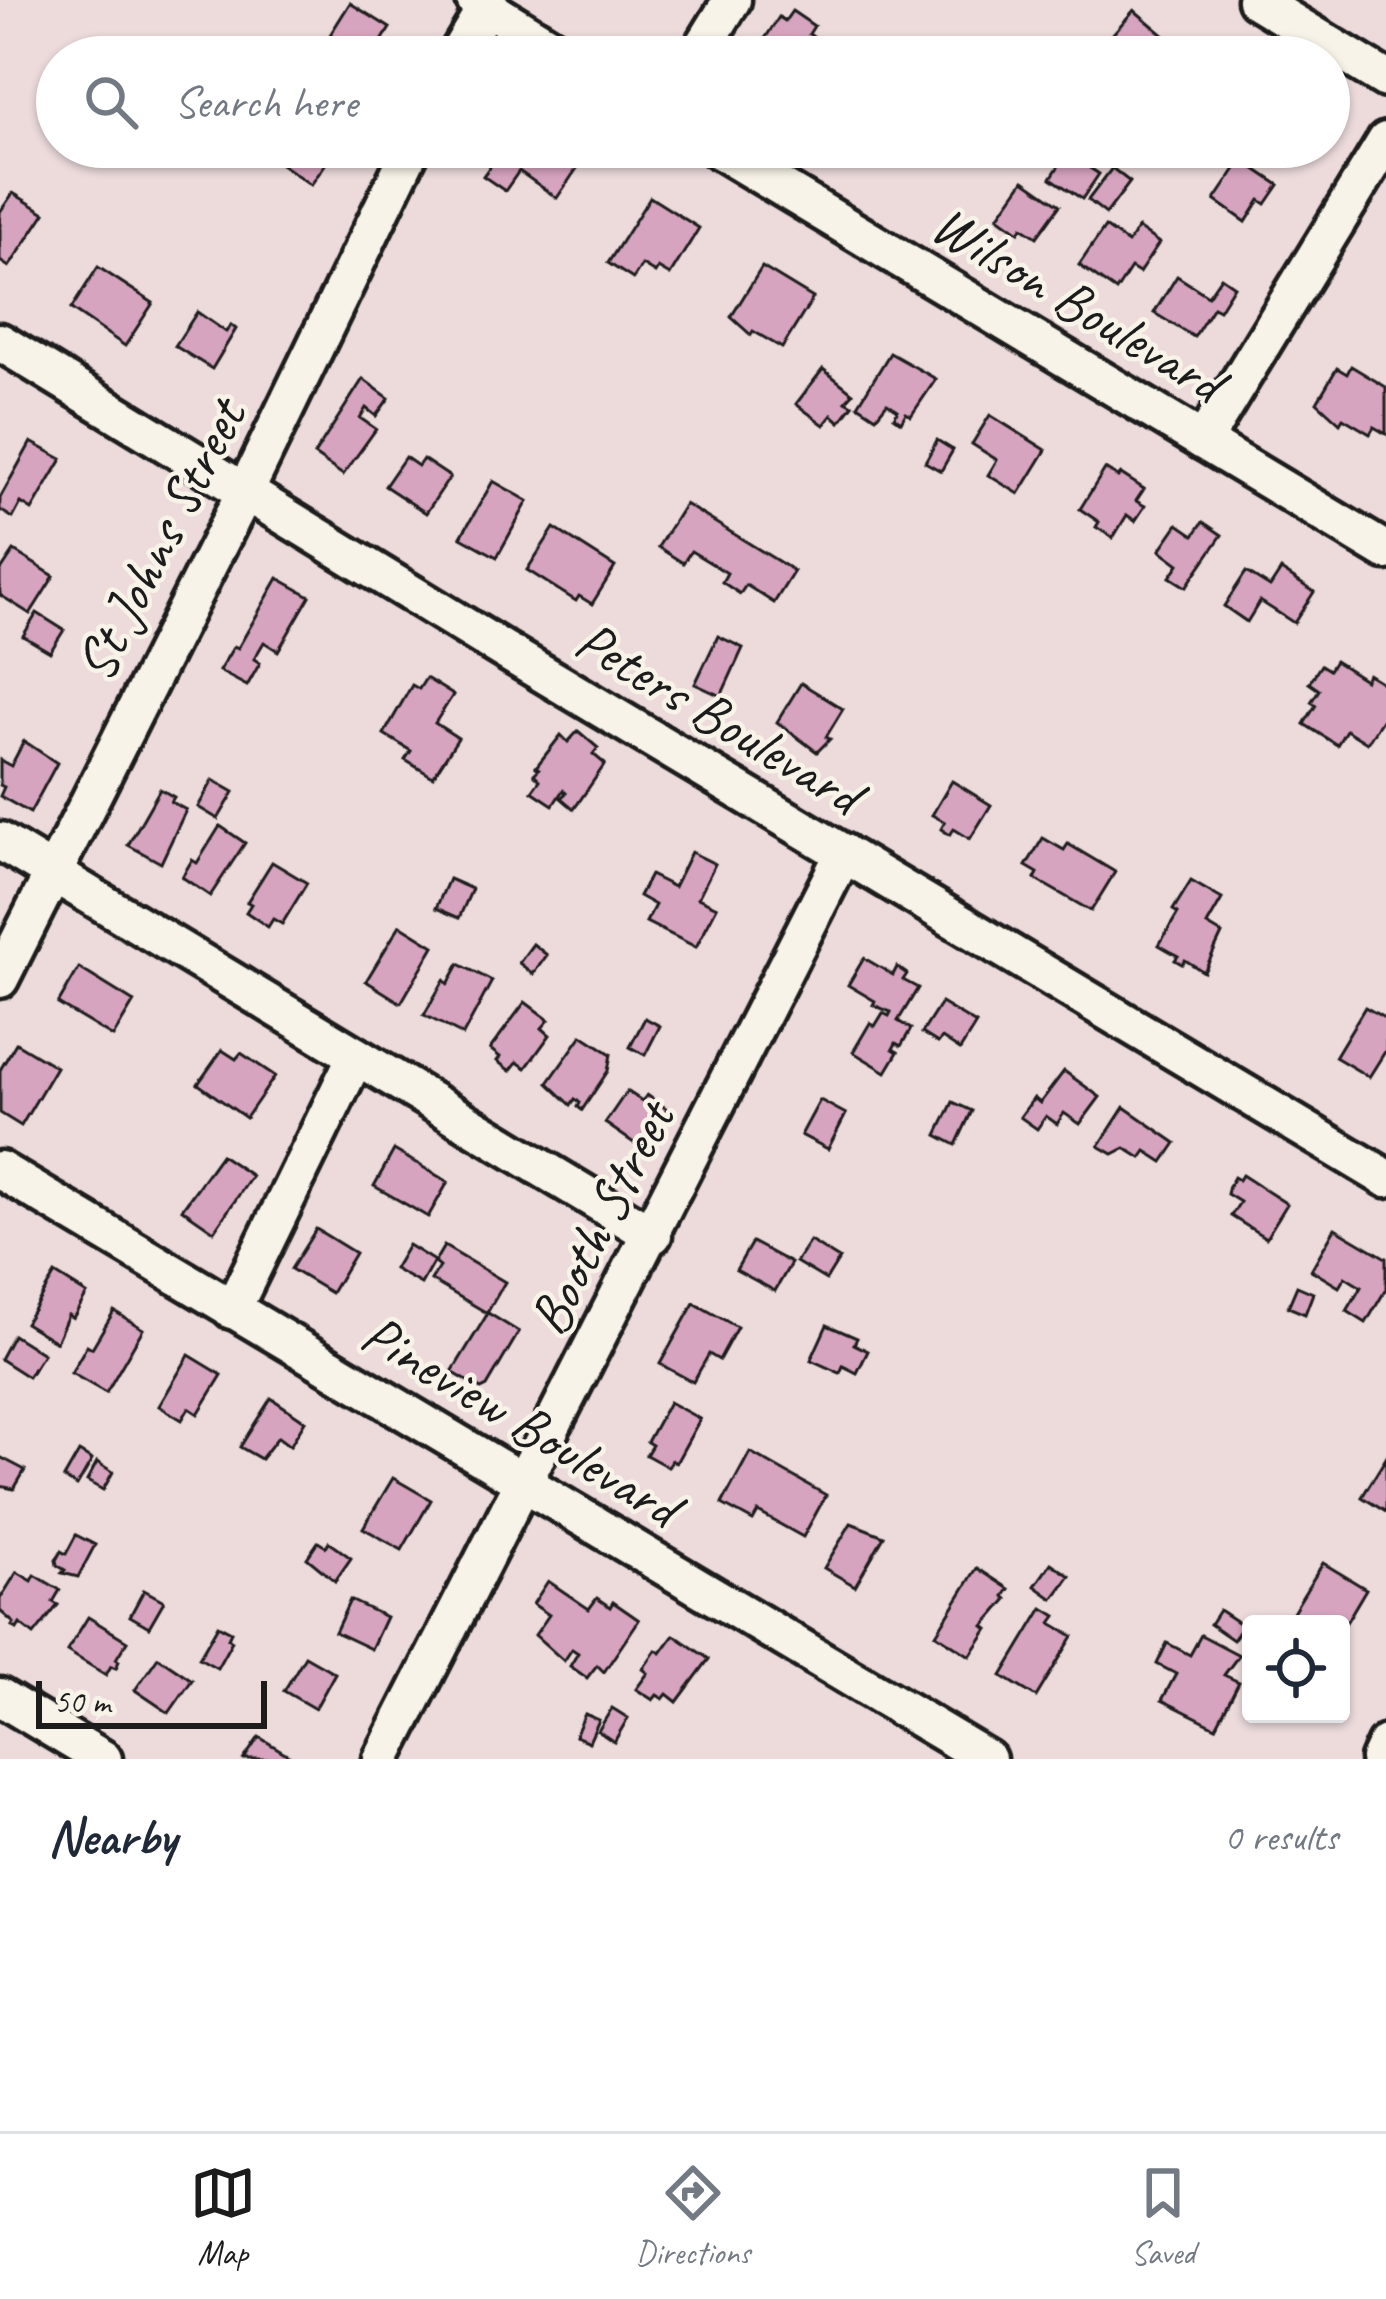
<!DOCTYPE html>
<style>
body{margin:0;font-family:Caveat,sans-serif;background:#f6f6f7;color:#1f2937}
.controls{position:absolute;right:36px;bottom:36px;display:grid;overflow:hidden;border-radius:12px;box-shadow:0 3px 9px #0004}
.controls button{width:108px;height:108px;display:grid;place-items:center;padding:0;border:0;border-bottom:3px solid #e0e1e3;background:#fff;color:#1f2937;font:60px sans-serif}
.scale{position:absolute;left:36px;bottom:30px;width:231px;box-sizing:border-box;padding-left:12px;border:6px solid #1c1c1c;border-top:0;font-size:33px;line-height:42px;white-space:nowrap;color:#1c1c1c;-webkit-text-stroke:9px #f7f3e8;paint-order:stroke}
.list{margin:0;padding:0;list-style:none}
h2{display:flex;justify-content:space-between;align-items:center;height:156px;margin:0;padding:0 48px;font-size:51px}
h2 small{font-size:39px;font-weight:400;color:#747a83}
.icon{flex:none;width:66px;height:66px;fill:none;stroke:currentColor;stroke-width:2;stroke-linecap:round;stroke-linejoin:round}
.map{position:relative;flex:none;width:1386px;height:1759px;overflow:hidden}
.search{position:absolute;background:#fff;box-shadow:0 3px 9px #0004;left:36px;right:36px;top:36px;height:132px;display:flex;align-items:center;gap:30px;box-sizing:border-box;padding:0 42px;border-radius:66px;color:#747a83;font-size:45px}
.sheet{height:372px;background:#fff}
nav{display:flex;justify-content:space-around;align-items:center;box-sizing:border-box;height:168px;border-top:3px solid #e0e1e3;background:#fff;font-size:33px;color:#747a83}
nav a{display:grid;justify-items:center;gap:6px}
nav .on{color:#1c1c1c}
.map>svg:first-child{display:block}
.building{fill:#d7a4bf;stroke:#1c1c1c;stroke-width:3}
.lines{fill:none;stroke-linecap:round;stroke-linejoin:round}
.minor-casing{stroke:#1c1c1c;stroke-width:45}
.minor{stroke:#f7f3e8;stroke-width:36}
.labels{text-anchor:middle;stroke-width:9;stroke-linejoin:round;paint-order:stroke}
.street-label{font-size:57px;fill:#1c1c1c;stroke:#f7f3e8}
</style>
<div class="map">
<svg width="1386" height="1759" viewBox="0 0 1386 1759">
<rect width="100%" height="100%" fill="#eddbdc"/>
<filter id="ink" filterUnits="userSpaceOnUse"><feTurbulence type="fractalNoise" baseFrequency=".00833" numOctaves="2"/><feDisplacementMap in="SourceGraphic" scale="24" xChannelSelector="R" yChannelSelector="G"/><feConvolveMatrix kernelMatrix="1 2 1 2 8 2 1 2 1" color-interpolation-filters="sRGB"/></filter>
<g filter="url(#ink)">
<g class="building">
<polygon points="350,3 390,28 372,57 322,57 318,54"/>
<polygon points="1134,10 1166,37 1149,57 1126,57 1112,46 1115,42 1110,37"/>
<polygon points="792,11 814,26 809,34 841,57 753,57 779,17 785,21"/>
<polygon points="264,147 342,147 338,152 335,150 311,185 261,150"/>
<polygon points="504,147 562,147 582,161 557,198 519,171 505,191 483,176"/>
<polygon points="1067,153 1099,174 1082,199 1051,178"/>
<polygon points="1242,160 1279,185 1266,204 1260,200 1246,222 1215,200"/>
<polygon points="1112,168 1130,182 1106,214 1088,200"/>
<polygon points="1024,180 1060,205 1037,237 1022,227 1019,232 998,217"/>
<polygon points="13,193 45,213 9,267 0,261 0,212"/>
<polygon points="650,197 699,228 670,275 658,268 655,273 642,265 633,279 608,263"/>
<polygon points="1105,227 1128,243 1138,228 1159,243 1139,273 1131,268 1116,291 1079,265"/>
<polygon points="98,267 153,303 125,346 71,309"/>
<polygon points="762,267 813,298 782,348 753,331 751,335 731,317"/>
<polygon points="1177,276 1208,296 1221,277 1234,286 1219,310 1213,307 1194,337 1154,313"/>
<polygon points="197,312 226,332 231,325 236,329 212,369 175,346"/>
<polygon points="890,353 936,379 911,416 906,413 901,422 894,417 898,410 887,403 876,417 858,405"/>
<polygon points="1351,366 1386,387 1386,434 1374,427 1370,434 1343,418 1340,423 1317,402 1337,368 1347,374"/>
<polygon points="823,369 853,393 846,401 853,405 840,422 832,415 824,425 796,404"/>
<polygon points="363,379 389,398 376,416 366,408 360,418 376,429 343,475 314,455"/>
<polygon points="990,415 1046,450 1019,494 988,475 997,460 972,444"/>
<polygon points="937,440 953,450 941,471 925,462"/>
<polygon points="31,442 62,459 32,510 21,503 13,518 0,510 0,498"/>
<polygon points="405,457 418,466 423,459 450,477 426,513 385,486"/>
<polygon points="1105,469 1118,477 1121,474 1144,489 1136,501 1145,506 1135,521 1127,515 1113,538 1096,527 1099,522 1080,509"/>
<polygon points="493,481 528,501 497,557 461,537"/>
<polygon points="685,504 794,571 774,603 746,585 740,594 722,582 727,573 691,551 683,563 658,547"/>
<polygon points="1203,522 1222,535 1186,587 1170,577 1179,564 1160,550 1178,524 1194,535"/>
<polygon points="554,528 615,567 592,604 579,596 576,601 527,570"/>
<polygon points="14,551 54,576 30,614 0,595 0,572"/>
<polygon points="1281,570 1314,592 1294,623 1260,601 1247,622 1224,606 1246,572 1270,587"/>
<polygon points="278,578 310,596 278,651 264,642 254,659 260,663 247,686 219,671 234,646 238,648"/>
<polygon points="37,613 64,630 50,652 23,636"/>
<polygon points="718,636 743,648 721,696 695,684"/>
<polygon points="1335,661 1365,680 1368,674 1386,685 1386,714 1367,743 1346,730 1337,745 1304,724 1316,705 1311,702 1319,690 1309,683 1321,665 1329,670"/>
<polygon points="426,678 453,695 435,723 458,738 433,777 405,760 411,751 384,734 412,685 419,689"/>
<polygon points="801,683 843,709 826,737 830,739 817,752 777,722"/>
<polygon points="578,731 598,748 593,754 605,764 574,809 561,798 566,793 563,790 553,805 532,791 540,780 534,774 539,769 536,767 561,735 568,742"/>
<polygon points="24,741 57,763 30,813 0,796 4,787 0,785 0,760 11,766"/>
<polygon points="213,780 234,792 218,819 198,807"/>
<polygon points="952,781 991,805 970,839 954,829 950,835 941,829 945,822 932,815"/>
<polygon points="160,789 174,797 171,802 186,810 161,863 128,845"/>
<polygon points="220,826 245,843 210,896 182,877 192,860 197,863"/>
<polygon points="1043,838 1064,850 1068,844 1115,872 1091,911 1035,879 1038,873 1026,866"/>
<polygon points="691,852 715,864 698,898 717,907 696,947 646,922 655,905 639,896 650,875 674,887"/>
<polygon points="272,862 307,883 282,924 273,919 268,927 246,912 251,904 247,902"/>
<polygon points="449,879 472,889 459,918 436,908"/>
<polygon points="1191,881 1222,899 1207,925 1222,934 1204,972 1185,960 1182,964 1175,960 1178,956 1159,945 1178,913 1173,910"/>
<polygon points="400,925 434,946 401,1003 366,981"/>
<polygon points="533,944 547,955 533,974 519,963"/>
<polygon points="864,958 893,975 897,967 907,974 903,980 918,988 898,1021 911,1029 901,1046 896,1043 893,1049 898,1052 886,1072 853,1052 870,1023 875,1026 883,1013 889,1016 891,1012 873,1005 875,1001 848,985"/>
<polygon points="459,964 492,981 463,1035 424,1015 444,980 448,984"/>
<polygon points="79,968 134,1002 113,1037 58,1004"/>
<polygon points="525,1002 549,1020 542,1028 550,1035 526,1068 517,1062 510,1071 497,1061 500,1057 490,1049"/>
<polygon points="941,1003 976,1024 960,1050 942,1038 938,1043 922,1033"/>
<polygon points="1365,1007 1386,1019 1386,1050 1369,1077 1335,1057"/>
<polygon points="645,1018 660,1026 645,1055 630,1047"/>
<polygon points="582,1035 611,1054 608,1071 582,1110 578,1107 580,1103 575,1099 571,1105 548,1083"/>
<polygon points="16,1043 56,1067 21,1126 0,1113 0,1070"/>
<polygon points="222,1050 236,1059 241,1053 275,1076 246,1118 198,1084"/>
<polygon points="1064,1071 1100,1097 1080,1124 1064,1113 1057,1124 1046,1116 1037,1129 1020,1117 1034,1098 1040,1103"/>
<polygon points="627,1091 642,1101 647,1095 667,1109 641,1148 605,1123"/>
<polygon points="820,1100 846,1114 828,1149 801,1135"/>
<polygon points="953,1102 972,1111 956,1145 937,1135"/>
<polygon points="1124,1107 1176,1143 1163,1162 1146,1151 1141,1158 1125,1148 1113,1154 1099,1146"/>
<polygon points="394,1150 448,1182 428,1217 374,1186"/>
<polygon points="221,1155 252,1176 214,1231 182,1209"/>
<polygon points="1242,1175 1287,1204 1266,1238 1231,1216 1240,1202 1227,1194 1229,1186 1234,1177 1239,1180"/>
<polygon points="1335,1228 1386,1258 1386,1289 1366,1323 1347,1311 1361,1287 1345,1277 1339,1287 1311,1270"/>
<polygon points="316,1229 355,1253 331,1293 291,1269"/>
<polygon points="810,1241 839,1259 826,1280 796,1262"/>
<polygon points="752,1242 791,1263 775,1291 736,1270"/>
<polygon points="408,1245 434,1261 421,1284 394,1269"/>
<polygon points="444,1246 505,1282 487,1313 431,1280 439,1267 434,1263"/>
<polygon points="55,1274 87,1294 73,1318 68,1315 56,1342 25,1323"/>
<polygon points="1297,1286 1313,1293 1305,1314 1288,1307"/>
<polygon points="694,1303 737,1327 719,1360 709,1354 693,1382 660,1364"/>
<polygon points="114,1311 143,1329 106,1393 71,1373 87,1345 92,1348"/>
<polygon points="488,1313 519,1332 487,1386 481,1389 452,1372"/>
<polygon points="827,1325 857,1338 854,1344 868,1351 857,1373 843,1366 840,1373 811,1360"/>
<polygon points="13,1335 43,1354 28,1377 0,1359"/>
<polygon points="189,1355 222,1375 198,1414 189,1408 182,1420 159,1406"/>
<polygon points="271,1398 305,1421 290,1446 278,1437 261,1459 240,1447"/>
<polygon points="669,1402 700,1419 676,1463 672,1460 668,1467 646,1455 652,1445 647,1442"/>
<polygon points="79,1452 92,1460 77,1486 64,1478"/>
<polygon points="750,1452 826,1495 803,1537 758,1512 753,1521 722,1504"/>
<polygon points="0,1457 25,1470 14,1489 0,1486"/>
<polygon points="1386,1458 1386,1512 1362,1497"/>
<polygon points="97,1462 113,1472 103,1490 87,1481"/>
<polygon points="393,1478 431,1500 402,1550 363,1528"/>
<polygon points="851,1523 884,1536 855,1586 824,1568"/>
<polygon points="76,1535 95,1545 78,1577 62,1573 65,1570 57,1565 56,1560 61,1551 66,1554"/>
<polygon points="318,1542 326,1547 329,1542 351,1558 335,1581 307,1558"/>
<polygon points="1051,1563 1070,1576 1053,1599 1035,1586"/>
<polygon points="1323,1563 1366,1589 1341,1631 1341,1624 1294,1624 1288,1620"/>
<polygon points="977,1568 1009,1589 1004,1596 1007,1599 984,1626 988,1629 970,1656 936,1634"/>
<polygon points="17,1572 32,1581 35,1575 60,1590 53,1602 58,1605 34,1635 20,1624 17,1629 12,1626 14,1623 0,1611 0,1599"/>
<polygon points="548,1581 589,1609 597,1598 610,1607 613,1602 639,1620 604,1672 597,1665 587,1678 570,1666 578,1653 572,1649 564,1661 535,1635 549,1615 533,1604"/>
<polygon points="144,1590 164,1601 149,1627 130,1616"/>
<polygon points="350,1600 386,1617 371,1649 335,1632"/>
<polygon points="1043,1608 1056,1616 1051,1623 1073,1636 1036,1697 1002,1676"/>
<polygon points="1219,1610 1243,1626 1233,1640 1210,1624"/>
<polygon points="88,1617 127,1641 116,1659 119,1661 116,1668 111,1666 106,1675 67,1651"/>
<polygon points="218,1625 231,1632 228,1638 232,1641 217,1668 199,1658"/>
<polygon points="674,1635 709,1659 677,1702 667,1694 663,1699 657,1695 653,1700 636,1689 648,1673 643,1669 656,1650 661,1653"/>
<polygon points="1201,1635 1239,1655 1224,1675 1239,1682 1216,1727 1162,1700 1176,1674 1157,1664 1167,1643 1190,1655"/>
<polygon points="305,1656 335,1673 315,1709 284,1691"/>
<polygon points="158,1657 192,1680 169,1713 135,1690"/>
<polygon points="612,1708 628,1718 614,1742 598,1731"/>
<polygon points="585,1714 599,1720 589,1742 575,1736"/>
<polygon points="259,1737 290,1756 288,1759 244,1759"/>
</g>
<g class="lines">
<g class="minor-casing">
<g id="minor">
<polyline points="475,0 567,57"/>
<polyline points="1256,0 1386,79"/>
<polyline points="456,57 486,7"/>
<polyline points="697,57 732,0"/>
<polyline points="714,147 1386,551"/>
<polyline points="0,342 502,649 1386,1178"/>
<polyline points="1203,441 1386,141"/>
<polyline points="0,841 653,1235"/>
<polyline points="0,979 246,490 412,147"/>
<polyline points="0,1170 987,1759"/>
<polyline points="232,1310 356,1056"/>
<polyline points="0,1697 103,1759"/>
<polyline points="382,1759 844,853"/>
<polyline points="1379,1759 1386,1744"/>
</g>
</g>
<use href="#minor" class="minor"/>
</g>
</g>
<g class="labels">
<g class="street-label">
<text transform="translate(1078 302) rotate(31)" y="20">Wilson Boulevard</text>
<text transform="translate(159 540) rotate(-63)" y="20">St Johns Street</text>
<text transform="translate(719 716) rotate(31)" y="20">Peters Boulevard</text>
<text transform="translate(600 1218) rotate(-63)" y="20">Booth Street</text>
<text transform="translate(521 1419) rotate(31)" y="20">Pineview Boulevard</text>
</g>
</g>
</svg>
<div class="controls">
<button><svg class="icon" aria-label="locate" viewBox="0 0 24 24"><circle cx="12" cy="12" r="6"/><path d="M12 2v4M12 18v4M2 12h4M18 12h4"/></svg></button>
</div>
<div class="scale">50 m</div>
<div class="search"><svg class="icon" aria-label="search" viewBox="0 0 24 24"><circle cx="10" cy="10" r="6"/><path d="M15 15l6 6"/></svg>Search here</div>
</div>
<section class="sheet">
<h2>Nearby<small>0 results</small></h2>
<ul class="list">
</ul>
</section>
<nav>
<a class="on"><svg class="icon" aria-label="map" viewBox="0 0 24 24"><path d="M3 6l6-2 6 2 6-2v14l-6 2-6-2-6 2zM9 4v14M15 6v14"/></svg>Map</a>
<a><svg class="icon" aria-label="directions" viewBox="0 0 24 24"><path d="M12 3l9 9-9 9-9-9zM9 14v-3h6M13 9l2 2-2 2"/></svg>Directions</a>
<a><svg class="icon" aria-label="saved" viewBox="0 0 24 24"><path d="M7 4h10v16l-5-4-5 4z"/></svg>Saved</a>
</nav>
